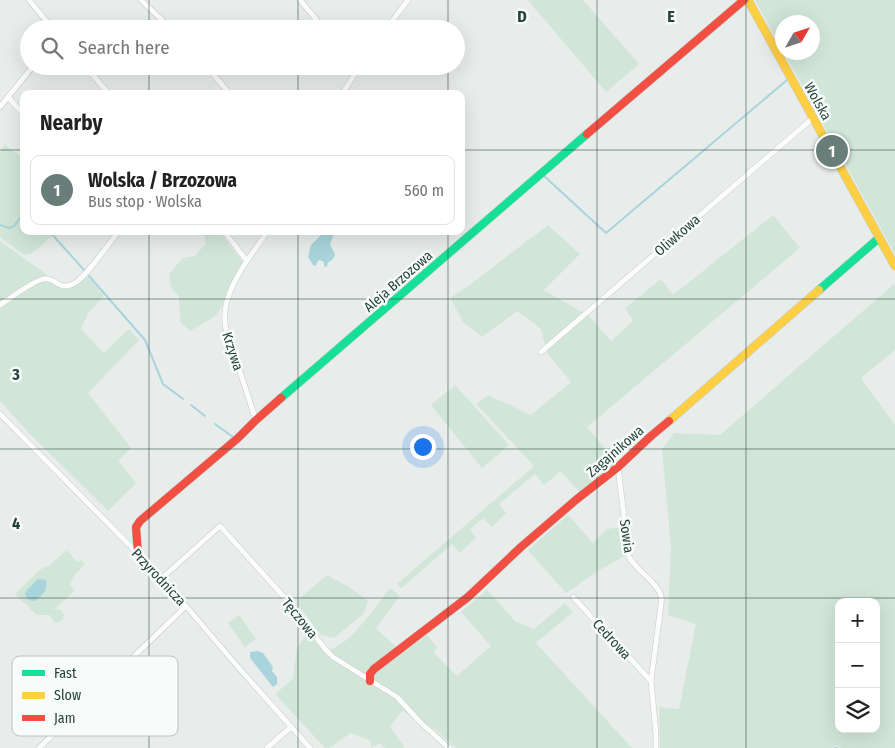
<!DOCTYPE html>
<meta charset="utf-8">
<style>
body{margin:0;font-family:"Fira Sans Condensed",sans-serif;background:#f6f6f6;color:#222}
.controls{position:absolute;right:15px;bottom:15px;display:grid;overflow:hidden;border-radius:10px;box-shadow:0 5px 20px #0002}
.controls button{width:45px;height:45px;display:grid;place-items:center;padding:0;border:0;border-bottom:1px solid #e0e0e0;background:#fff;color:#222;font:25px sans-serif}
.compass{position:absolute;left:775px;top:15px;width:45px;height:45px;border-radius:50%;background:#fff;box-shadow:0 5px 20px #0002;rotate:51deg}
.you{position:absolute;left:422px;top:446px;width:18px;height:18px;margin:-12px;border:4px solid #fff;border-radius:50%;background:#1a73e8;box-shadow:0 0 0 8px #1a73e833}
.badge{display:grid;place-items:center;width:32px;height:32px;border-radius:50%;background:#697e78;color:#fff;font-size:16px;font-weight:700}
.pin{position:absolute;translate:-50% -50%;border:2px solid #fff;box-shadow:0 1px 5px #0006}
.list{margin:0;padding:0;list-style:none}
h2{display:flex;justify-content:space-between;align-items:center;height:65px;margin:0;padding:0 20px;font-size:21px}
h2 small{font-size:16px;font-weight:400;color:#767676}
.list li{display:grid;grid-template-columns:32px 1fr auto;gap:15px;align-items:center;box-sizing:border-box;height:70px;margin:0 10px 10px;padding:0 10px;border:1px solid #e0e0e0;border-radius:10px}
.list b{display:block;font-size:19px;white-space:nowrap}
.list p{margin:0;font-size:16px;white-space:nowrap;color:#767676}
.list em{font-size:16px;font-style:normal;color:#767676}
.icon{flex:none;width:28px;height:28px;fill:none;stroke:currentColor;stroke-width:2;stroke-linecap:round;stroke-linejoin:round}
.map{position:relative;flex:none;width:895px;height:748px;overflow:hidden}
.search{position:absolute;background:#fff;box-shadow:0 5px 20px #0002;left:20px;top:20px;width:445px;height:55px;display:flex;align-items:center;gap:12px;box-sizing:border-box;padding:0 18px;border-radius:28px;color:#767676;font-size:19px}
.panel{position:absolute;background:#fff;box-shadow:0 5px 20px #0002;left:20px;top:90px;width:445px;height:145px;border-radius:10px}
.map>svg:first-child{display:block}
.green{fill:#d1e6d8;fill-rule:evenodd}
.water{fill:#a9d4db}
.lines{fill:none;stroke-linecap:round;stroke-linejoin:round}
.stream{stroke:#a9d4db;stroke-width:2}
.street-casing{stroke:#c5cac8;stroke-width:6}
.fast-casing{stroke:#c3cbc8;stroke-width:9}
.slow-casing{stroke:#c3cbc8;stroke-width:9}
.jam-casing{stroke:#c3cbc8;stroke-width:9}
.street{stroke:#fcfcfc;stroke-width:5}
.fast{stroke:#16e098;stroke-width:8}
.slow{stroke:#ffcf43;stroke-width:8}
.jam{stroke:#f24e42;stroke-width:8}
.grid{fill:none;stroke:#24423a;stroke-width:1;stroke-opacity:0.55}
.labels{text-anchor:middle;stroke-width:5;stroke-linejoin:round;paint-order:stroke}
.street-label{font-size:14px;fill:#24423a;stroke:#f7fbf9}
.key{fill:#f7fbf9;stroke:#b8c4c0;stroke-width:1}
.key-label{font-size:14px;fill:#24423a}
.grid-label{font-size:16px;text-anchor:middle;font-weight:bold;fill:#24423a;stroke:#f7fbf9;stroke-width:5;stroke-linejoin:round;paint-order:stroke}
</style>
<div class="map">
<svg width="895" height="748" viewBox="0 0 895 748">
<rect width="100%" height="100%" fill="#e8edeb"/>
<g class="green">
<polygon points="528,0 568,0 571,3 569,0 583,0 639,64 606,92"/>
<polygon points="755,0 895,0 895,254 784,53 812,52 812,22 782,22 782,49"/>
<polygon points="5,145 24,159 24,231 53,231 55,234 31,254 24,255 0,237 0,152"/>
<polygon points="773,215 800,248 587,427 616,462 580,493 561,471 544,485 535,474 499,504 506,513 492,527 483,518 470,529 476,538 460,553 452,544 401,589 397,584 534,466 476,404 488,395 531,415 571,382 547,353 541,329 517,311 482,337 463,322 450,298 468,286 548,225 580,254 544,290 589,316 611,341 633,321 625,308 661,279 673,295"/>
<polygon points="203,231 219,231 245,265 216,316 190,331 180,322 179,297 171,287 169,274 183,258 195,256 206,243"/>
<polygon points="0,241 68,290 88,277 104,296 88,313 81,329 104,353 129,329 139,340 88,393 131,448 118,461 136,483 108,511 29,433 0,401"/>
<path d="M894,284L895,286V350L861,378L895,425V748H841L836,745L833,748H660L659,707L679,709L696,624L668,615L671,548L662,449L674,433L720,435ZM839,602H876V729H839Z"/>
<polygon points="455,385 509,445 482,468 431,405"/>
<polygon points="568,515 593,543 607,529 622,527 627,555 601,569 566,593 528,550"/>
<polygon points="67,550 77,562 82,560 85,564 73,577 70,585 75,590 55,609 61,610 64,615 63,619 57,623 53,621 50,615 37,615 15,594 41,569 50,565"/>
<polygon points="327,575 349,587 368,601 363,614 334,638 321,635 297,604 300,598"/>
<path d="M390,588L400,596L376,628L402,653L427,635L437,647L434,653L457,676L491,646L461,612L487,590L515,621L534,629L565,603L573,612L536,643L632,748H456L434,729L402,711L390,727L405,748H385L380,743L371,748V741L351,733L329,748H325L275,694L293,679L297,648L306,635L329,650C351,644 376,606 390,588Z"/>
<polygon points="239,615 256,639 245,647 228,623"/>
</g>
<g class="water">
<path d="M321,231L333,232L334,233L330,245L335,254C334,258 332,261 328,262L327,267L324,266V262L320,260L317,262L316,266L313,265L308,257L311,245L320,236Z"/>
<path d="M38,579L46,580C48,589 44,594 35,601L29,600L25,595V592Z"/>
<polygon points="257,651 263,653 273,667 272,671 277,677 277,684 273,687 250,658 250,652"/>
</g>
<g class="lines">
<g class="stream">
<polyline points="543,175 606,233 787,80"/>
<polyline points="0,225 9,228 14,226 24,213"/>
<polyline points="49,231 84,270"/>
<polyline points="89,276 145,340 163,384 183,399"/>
<polyline points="191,405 205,416"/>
<polyline points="215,424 233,437"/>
<polyline points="835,748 837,748"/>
</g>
<g class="street-casing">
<g id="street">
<polyline points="29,0 53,29"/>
<polyline points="141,0 171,29"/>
<polyline points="300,0 324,29"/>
<polyline points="386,29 408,0"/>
<polyline points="85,66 109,94"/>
<polyline points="206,66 230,94"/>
<polyline points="342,94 360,66"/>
<polyline points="8,97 24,115"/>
<polyline points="0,107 33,66"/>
<polyline points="224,231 247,261"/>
<path d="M0,305C9,299 34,280 44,279C55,277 59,291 73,284C85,279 109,243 119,231"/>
<polyline points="541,352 813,118"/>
<polyline points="0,414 162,578 238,667 310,748"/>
<path d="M256,420C250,403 245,386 239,369C232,348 221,328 226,305C231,280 253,252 268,231"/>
<path d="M618,467L629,557C636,570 659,584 661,596C662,599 661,602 661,605L651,681L656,734V748"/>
<polyline points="162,578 220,526 293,607 325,649 333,657 397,697 421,723 449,748"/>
<polyline points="573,597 651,681"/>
<polyline points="39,748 186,606"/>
<polyline points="267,748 291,727"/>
</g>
</g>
<g class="fast-casing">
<g id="fast">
<polyline points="819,290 879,238"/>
<polyline points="281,398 587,134"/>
</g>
</g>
<g class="slow-casing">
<g id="slow">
<polyline points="748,0 895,266"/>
<polyline points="669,421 819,290"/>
</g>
</g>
<g class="jam-casing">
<g id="jam">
<polyline points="587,134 744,0"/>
<polyline points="138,554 136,527 140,521 238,438 256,420 281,398"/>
<polyline points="370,681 370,674 374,669 468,597 521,547 577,499 618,467 651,436 669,421"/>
</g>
</g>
<use href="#street" class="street"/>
<use href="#fast" class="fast"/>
<use href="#slow" class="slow"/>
<use href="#jam" class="jam"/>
</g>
<path class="grid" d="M149,0V29M298,0V29M448,0V29M597,0V748M746,0V748M149,66V94M298,66V94M448,66V94M0,150H24M461,150H895M149,231V748M298,231V748M448,231V748M0,299H895M0,449H895M0,598H895"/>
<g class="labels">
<g class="street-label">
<text transform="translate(818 101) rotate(61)" y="5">Wolska</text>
<text transform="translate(677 235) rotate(-41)" y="5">Oliwkowa</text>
<text transform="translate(398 281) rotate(-41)" y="5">Aleja Brzozowa</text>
<text transform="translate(233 351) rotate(72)" y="5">Krzywa</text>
<text transform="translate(615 451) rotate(-41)" y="5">Zagajnikowa</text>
<text transform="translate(627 536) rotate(82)" y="5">Sowia</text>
<text transform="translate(159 577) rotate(47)" y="5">Przyrodnicza</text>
<text transform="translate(300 618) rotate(51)" y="5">Tęczowa</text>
<text transform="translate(612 639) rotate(47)" y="5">Cedrowa</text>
</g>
</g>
<rect x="12" y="656" width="166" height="80" rx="8" class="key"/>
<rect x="22" y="670" width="23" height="6" fill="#16e098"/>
<rect x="22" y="692" width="23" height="7" fill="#ffcf43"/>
<rect x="22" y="715" width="23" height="6" fill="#f24e42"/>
<g class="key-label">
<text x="54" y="678">Fast</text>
<text x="54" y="700">Slow</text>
<text x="54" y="723">Jam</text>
</g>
<g class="grid-label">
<text x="522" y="22">D</text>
<text x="671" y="22">E</text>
<text x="16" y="380">3</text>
<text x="16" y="529">4</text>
</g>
</svg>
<div class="controls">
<button>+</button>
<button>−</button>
<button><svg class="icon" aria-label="layers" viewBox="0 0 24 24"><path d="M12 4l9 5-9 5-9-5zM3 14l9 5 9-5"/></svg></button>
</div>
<svg class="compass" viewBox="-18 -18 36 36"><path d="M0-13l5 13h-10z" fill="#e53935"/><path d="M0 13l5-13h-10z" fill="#767676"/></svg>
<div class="you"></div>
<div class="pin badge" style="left:832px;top:151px">1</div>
<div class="search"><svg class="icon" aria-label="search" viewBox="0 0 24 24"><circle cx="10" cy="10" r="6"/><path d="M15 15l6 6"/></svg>Search here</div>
<section class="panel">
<h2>Nearby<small></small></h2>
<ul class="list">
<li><span class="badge">1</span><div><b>Wolska / Brzozowa</b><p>Bus stop · Wolska</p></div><em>560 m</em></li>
</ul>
</section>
</div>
